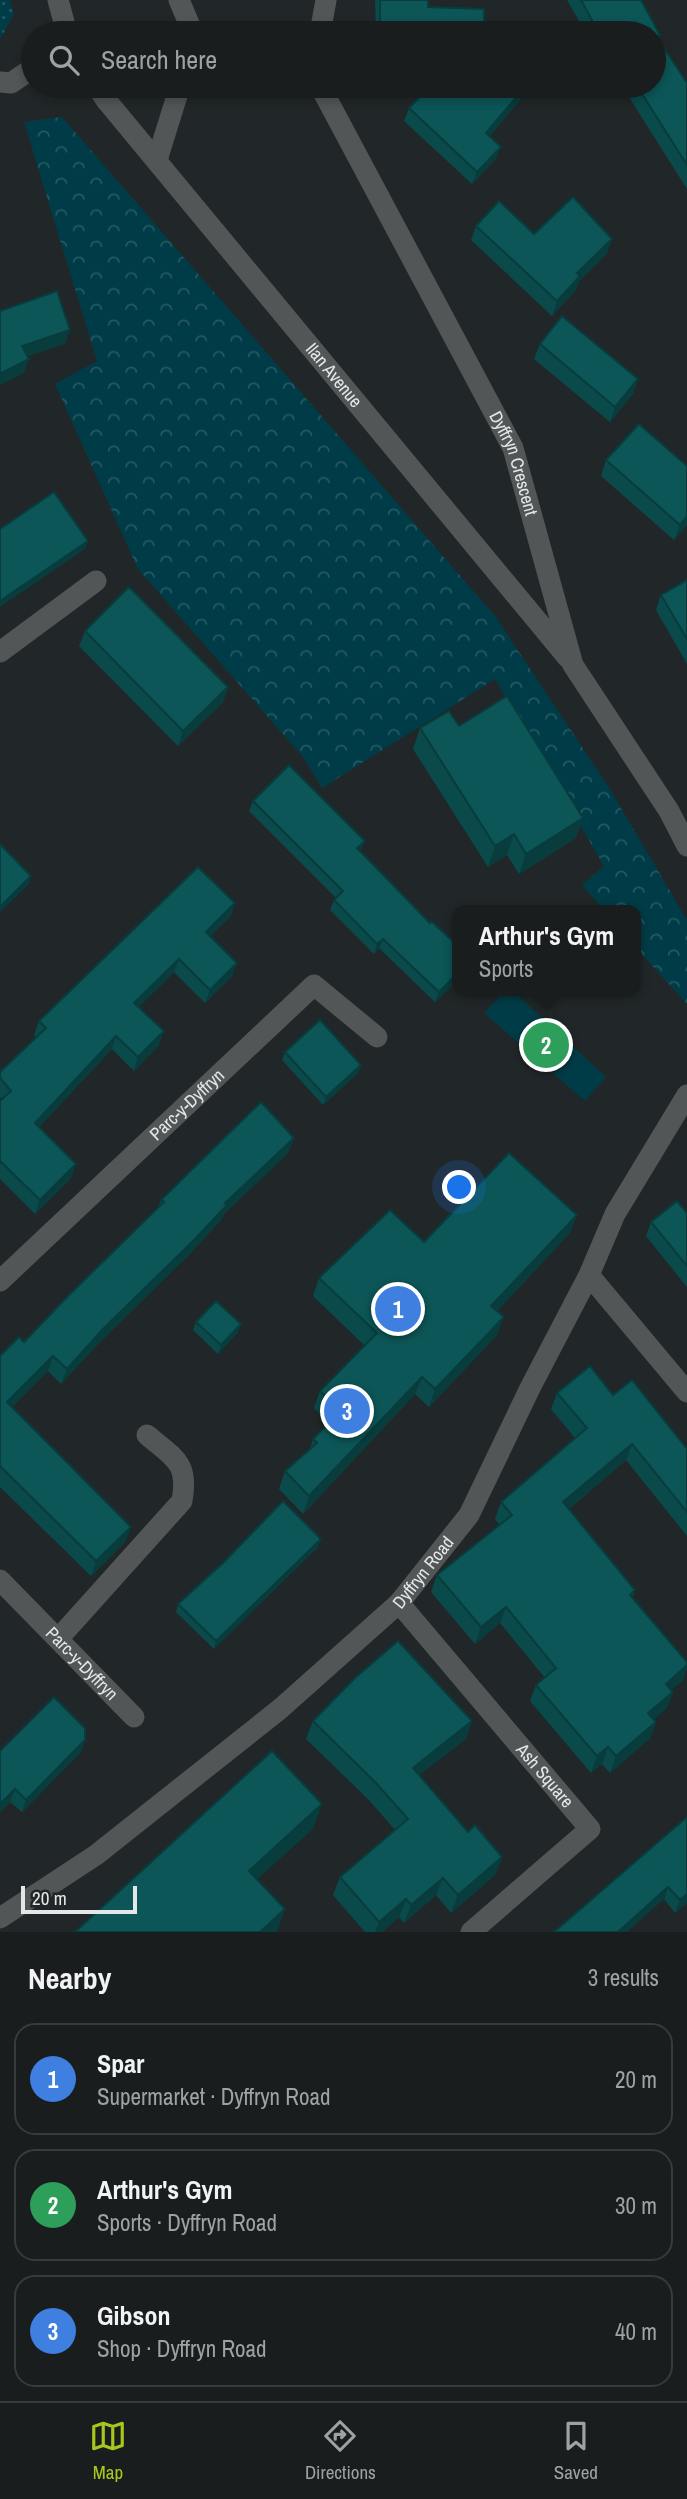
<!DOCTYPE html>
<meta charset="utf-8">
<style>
body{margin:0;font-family:"Archivo Narrow",sans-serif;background:#222627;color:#f1f3f6}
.scale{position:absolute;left:21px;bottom:18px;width:116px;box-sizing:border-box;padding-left:7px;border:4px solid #e3e7e8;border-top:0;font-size:19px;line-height:24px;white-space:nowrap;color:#e3e7e8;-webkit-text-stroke:5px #212728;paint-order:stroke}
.you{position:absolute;left:460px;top:1188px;width:24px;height:24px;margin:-18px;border:5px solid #fff;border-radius:50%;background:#1a73e8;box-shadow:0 0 0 10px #1a73e833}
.badge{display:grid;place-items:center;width:46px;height:46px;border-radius:50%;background:#a8c71d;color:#fff;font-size:23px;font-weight:700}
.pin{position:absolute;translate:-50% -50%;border:4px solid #fff;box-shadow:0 2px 7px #0006}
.popup{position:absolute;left:452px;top:905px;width:189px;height:91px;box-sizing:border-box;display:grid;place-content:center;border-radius:14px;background:#191d1e;filter:drop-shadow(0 2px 5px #0005);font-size:23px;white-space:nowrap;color:#9fa2a4}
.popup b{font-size:26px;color:#f1f3f6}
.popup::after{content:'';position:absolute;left:50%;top:100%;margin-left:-14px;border:14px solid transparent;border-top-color:#191d1e}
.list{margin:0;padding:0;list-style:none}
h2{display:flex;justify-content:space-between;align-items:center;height:91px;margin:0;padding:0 28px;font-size:30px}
h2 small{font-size:23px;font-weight:400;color:#9fa2a4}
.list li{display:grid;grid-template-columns:46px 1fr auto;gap:21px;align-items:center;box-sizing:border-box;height:112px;margin:0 14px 14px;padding:0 14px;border:2px solid #373b3c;border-radius:21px}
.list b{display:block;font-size:26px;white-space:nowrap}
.list p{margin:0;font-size:23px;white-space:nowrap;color:#9fa2a4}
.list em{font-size:23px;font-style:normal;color:#9fa2a4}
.icon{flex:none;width:38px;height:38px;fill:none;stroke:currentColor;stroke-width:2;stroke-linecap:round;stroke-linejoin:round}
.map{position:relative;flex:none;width:687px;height:1932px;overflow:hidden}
.search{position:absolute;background:#191d1e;box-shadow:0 4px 10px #0003;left:21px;right:21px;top:21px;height:77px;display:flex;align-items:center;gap:18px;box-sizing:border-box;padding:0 24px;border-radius:38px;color:#9fa2a4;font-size:26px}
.sheet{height:469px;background:#191d1e}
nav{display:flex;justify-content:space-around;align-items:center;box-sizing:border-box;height:98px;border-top:2px solid #373b3c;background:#191d1e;font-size:19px;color:#9fa2a4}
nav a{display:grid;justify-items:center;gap:4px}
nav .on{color:#a8c71d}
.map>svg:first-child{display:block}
.forest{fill:url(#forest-crowns)}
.garden{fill:url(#garden-dots)}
.pitch{fill:#003c47}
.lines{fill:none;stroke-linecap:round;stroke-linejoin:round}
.minor{stroke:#535657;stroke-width:21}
.wall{fill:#0a4a4b}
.shaded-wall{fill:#083c3d}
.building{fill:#0c5657;stroke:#083c3d;stroke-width:2}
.labels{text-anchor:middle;stroke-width:6;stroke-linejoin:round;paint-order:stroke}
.street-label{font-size:18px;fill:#e3e7e8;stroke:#212728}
</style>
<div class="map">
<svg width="687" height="1932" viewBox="0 0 687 1932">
<defs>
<pattern id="forest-crowns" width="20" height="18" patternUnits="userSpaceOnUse" patternTransform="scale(1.75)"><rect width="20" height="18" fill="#003c47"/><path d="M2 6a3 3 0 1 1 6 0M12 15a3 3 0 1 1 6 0" fill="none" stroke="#255862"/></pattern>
<pattern id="garden-dots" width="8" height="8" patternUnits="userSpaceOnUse" patternTransform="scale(1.75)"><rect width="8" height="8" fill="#003c47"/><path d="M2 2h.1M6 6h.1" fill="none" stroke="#255862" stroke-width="1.8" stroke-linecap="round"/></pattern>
</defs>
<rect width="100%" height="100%" fill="#212728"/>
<polygon class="forest" points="62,117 495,616 608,786 687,920 687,1004 635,947 635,910 604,910 582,885 604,866 495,679 322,788 303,757 138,569 55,384 97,361 24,122"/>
<polygon class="garden" points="0,0 10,0 14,14 0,39"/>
<polygon class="pitch" points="505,991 513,991 606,1077 585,1101 484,1013"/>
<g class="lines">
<g class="minor">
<polyline points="58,0 67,33"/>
<polyline points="179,0 193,33"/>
<polyline points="320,33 326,0"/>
<polyline points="0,82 11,83 33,68"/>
<path id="s1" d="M97,86L106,100L568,658"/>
<path id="s2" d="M320,86L513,448L573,665L669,811L687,846"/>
<polyline points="157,160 180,86"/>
<polyline points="0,652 96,581"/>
<polyline points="589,1275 687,1392"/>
<path id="s3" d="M0,1281L314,985L377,1037"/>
<path id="s4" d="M0,1580L134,1717"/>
<path id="s5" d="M399,1603L590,1829L471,1932"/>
<path d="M58,1639L182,1501C189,1462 174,1458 147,1435"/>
<path id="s6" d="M0,1918L96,1855L280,1709L399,1603L469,1515L530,1388L589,1275L615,1214L687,1095"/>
</g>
</g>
<g class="wall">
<polygon points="375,0 428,0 428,7 484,33 376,33"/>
<polygon points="567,0 641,0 660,35 659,39 687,83 687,189 622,86 654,86 654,33 586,33"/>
<polygon points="524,88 520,100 489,136 496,159 472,184 404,121 409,108"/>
<polygon points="476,226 534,234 612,239 607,253 579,281 575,291 552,316 471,240"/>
<polygon points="540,344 638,379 633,394 610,422 534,359"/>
<polygon points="606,460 687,525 674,540 601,476"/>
<polygon points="687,580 687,664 656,610 661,595"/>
<polygon points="85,631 228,687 223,702 178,746 79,646"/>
<polygon points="459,726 576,838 519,874 507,855 488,867 413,749 420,728"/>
<polygon points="253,801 361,850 360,852 430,923 457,945 457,980 435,1002 379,948 374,954 330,910 334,900 336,898 249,811"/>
<polygon points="235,903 230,917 210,936 232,976 205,1003 174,972 138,1007 159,1045 134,1071 112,1049 39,1127 71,1178 35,1214 0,1179 0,1101 2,1099 0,1097 0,1072 37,1037 34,1035 39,1021"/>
<polygon points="285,1052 361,1065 358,1073 323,1105 282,1060"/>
<polygon points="294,1138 288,1153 224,1214 221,1220 189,1255 98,1344 61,1384 48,1371 12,1407 131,1527 125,1542 91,1576 0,1487 0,1356 24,1342 158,1208 161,1200"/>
<polygon points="687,1213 687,1287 646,1236 651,1222"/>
<polygon points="570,1233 497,1311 497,1335 429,1407 415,1394 303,1514 279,1489 285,1471 309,1451 313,1439 329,1423 314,1408 320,1391 365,1346 313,1296 319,1278 424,1242"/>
<polygon points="196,1322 238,1332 218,1354 193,1330"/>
<polygon points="557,1393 613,1395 687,1449 687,1536 626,1460 569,1509 635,1590 632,1598 683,1680 671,1690 673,1692 667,1708 654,1719 656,1722 650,1738 610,1773 602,1764 591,1773 530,1701 536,1685 545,1678 500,1623 475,1644 431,1592 437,1575 500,1525 495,1519 501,1502 575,1438 551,1409"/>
<polygon points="318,1547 214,1649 176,1612 178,1604"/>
<polygon points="313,1721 472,1721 466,1739 419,1775 468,1832 502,1857 495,1875 451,1913 436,1895 404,1923 399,1917 382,1932 365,1932 333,1895 340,1877 395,1830 369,1800 306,1739"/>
<polygon points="85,1740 81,1752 22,1812 10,1802 0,1812 0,1751"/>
<polygon points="687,1817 687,1903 675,1913 664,1899"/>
</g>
<g class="shaded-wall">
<polygon points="524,88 520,100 482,146 486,133"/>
<polygon points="501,147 496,159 472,184 477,172"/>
<polygon points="612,239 607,253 579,281 575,291 552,316 557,301 577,273"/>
<polygon points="70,330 65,344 17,360 22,346"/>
<polygon points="29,359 24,373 0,385 0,374"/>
<polygon points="638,379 633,394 610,422 615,407"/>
<polygon points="687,516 687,525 674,540 680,525"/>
<polygon points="88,541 85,549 0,607 0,601"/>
<polygon points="228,687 223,702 178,746 183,731"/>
<polygon points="583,818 576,838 519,874 526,854"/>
<polygon points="514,834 507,855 488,867 495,846"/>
<polygon points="365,841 361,850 353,858 357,848"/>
<polygon points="31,876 29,884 0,912 0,907"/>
<polygon points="235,903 230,917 201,946 206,932"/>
<polygon points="383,939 379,948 374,954 377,944"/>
<polygon points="179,959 174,972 129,1017 134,1003"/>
<polygon points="237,963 232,976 205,1003 210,990"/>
<polygon points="457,974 457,980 435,1002 439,992"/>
<polygon points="164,1031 159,1045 134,1071 138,1057"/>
<polygon points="116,1036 112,1049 31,1136 35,1123"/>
<polygon points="361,1065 358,1073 323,1105 326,1097"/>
<polygon points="294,1138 288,1153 224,1214 221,1220 189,1255 98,1344 61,1384 67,1369 103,1329 225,1203"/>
<polygon points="76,1164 71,1178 35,1214 40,1200"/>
<polygon points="577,1215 570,1233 485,1323 491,1306"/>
<polygon points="504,1317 497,1335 429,1407 435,1389"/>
<polygon points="241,1324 238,1332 218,1354 221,1345"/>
<polygon points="53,1356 48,1371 2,1417 7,1402"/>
<polygon points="422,1377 415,1394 303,1514 309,1496"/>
<polygon points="632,1444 626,1460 557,1519 563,1502"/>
<polygon points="131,1527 125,1542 91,1576 96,1561"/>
<polygon points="321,1539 318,1547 214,1649 216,1641"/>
<polygon points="506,1607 500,1623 475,1644 481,1627"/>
<polygon points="687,1665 687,1669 683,1680 660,1700 666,1684"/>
<polygon points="673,1692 667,1708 642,1729 648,1713"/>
<polygon points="472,1721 466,1739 406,1785 413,1768"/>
<polygon points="656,1722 650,1738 610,1773 616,1756"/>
<polygon points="85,1740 81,1752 22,1812 26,1800"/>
<polygon points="608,1747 602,1764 591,1773 597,1756"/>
<polygon points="15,1789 10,1802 0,1812 0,1804"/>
<polygon points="322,1804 313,1829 240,1895 249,1871"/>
<polygon points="502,1857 495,1875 451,1913 458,1895"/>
<polygon points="443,1878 436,1895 404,1923 411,1905"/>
<polygon points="668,1887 664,1899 627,1932 618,1932"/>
<polygon points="687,1894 687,1903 675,1913 680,1900"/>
<polygon points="406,1899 399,1917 382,1932 375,1932 379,1922"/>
<polygon points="285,1909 277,1932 260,1932"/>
</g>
<g class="building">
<polygon points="380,0 428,0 428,7 484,9 484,33 380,33"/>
<polygon points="581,0 641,0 660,35 657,37 687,83 687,165 637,86 654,86 654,33 599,33"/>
<polygon points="430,86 523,86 524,88 486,133 501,147 477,172 409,108"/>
<polygon points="573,197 612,239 577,273 580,276 557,301 476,226 499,201 534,234"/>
<polygon points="57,291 70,330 22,346 29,359 0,374 0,311"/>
<polygon points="562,316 638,379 615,407 540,344"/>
<polygon points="639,424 687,466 687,516 680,525 606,460"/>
<polygon points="54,492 88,541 0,601 0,529"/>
<polygon points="687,580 687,639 661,595"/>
<polygon points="129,587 228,687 183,731 85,631"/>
<polygon points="507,696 583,818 526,854 514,834 495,846 420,728 449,711 459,726"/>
<polygon points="289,765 365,841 357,848 430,923 431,921 457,945 457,974 439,992 383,939 377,944 334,900 343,891 253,801"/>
<polygon points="0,844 31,876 0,907"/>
<polygon points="198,867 235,903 206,932 237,963 210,990 179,959 134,1003 164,1031 138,1057 116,1036 35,1123 76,1164 40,1200 1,1162 0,1163 0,1101 11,1091 0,1078 0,1072 46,1028 39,1021"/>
<polygon points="320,1020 361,1065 326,1097 285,1052"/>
<polygon points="261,1102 294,1138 225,1203 227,1205 194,1240 103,1329 67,1369 53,1356 7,1402 131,1527 96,1561 0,1466 0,1356 19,1337 24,1342 68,1296 164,1202 161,1200"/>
<polygon points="509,1153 577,1215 491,1306 504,1317 435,1389 422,1377 309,1496 285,1471 317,1443 313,1439 341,1411 320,1391 377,1333 319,1278 390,1210 424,1242"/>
<polygon points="677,1201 687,1213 687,1266 651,1222"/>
<polygon points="216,1301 241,1324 221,1345 196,1322"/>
<polygon points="590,1366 613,1395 632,1380 687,1449 687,1512 632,1444 563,1502 635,1590 630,1595 687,1662 687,1665 666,1684 673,1692 648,1713 656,1722 616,1756 608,1747 597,1756 536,1685 556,1668 506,1607 481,1627 437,1575 512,1515 501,1502 587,1428 557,1393"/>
<polygon points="283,1501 321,1539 216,1641 178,1604 224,1562"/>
<polygon points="398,1641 472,1721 413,1768 468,1832 475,1825 502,1857 458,1895 443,1878 411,1905 406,1899 379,1922 340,1877 408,1819 376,1783 313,1721 355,1678"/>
<polygon points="54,1697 85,1728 85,1740 26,1800 15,1789 0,1804 0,1751"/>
<polygon points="272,1751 322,1804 249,1871 285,1909 260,1932 75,1932"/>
<polygon points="687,1817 687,1894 680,1900 668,1887 618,1932 554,1932"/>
</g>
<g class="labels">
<g class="street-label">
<text dy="6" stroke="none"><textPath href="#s1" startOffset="374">Ilan Avenue</textPath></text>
<text dy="6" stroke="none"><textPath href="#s2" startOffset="425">Dyffryn Crescent</textPath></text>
<text dy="6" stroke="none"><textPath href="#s3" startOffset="257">Parc-y-Dyffryn</textPath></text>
<text dy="6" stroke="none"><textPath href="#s6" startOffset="548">Dyffryn Road</textPath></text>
<text dy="6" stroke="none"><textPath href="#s4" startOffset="117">Parc-y-Dyffryn</textPath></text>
<text dy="6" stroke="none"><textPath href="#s5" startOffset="226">Ash Square</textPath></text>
</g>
</g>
</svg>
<div class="scale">20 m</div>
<div class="you"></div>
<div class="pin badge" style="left:398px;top:1309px;background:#3f7fe0">1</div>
<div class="pin badge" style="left:546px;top:1045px;background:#2e9e5b">2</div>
<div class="popup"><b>Arthur's Gym</b>Sports</div>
<div class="pin badge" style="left:347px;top:1411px;background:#3f7fe0">3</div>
<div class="search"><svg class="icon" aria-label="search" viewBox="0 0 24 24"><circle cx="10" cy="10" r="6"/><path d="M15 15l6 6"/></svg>Search here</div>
</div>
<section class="sheet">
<h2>Nearby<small>3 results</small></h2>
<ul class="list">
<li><span class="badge" style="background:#3f7fe0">1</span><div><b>Spar</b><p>Supermarket · Dyffryn Road</p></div><em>20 m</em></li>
<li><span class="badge" style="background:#2e9e5b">2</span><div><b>Arthur's Gym</b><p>Sports · Dyffryn Road</p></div><em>30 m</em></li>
<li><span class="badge" style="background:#3f7fe0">3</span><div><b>Gibson</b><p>Shop · Dyffryn Road</p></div><em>40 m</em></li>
</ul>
</section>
<nav>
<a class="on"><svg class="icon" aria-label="map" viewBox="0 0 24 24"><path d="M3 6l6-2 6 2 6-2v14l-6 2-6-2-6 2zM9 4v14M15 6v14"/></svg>Map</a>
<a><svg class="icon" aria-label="directions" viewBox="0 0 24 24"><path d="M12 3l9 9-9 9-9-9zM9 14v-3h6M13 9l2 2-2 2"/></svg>Directions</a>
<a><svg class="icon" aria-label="saved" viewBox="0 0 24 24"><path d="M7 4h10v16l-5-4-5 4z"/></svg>Saved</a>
</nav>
